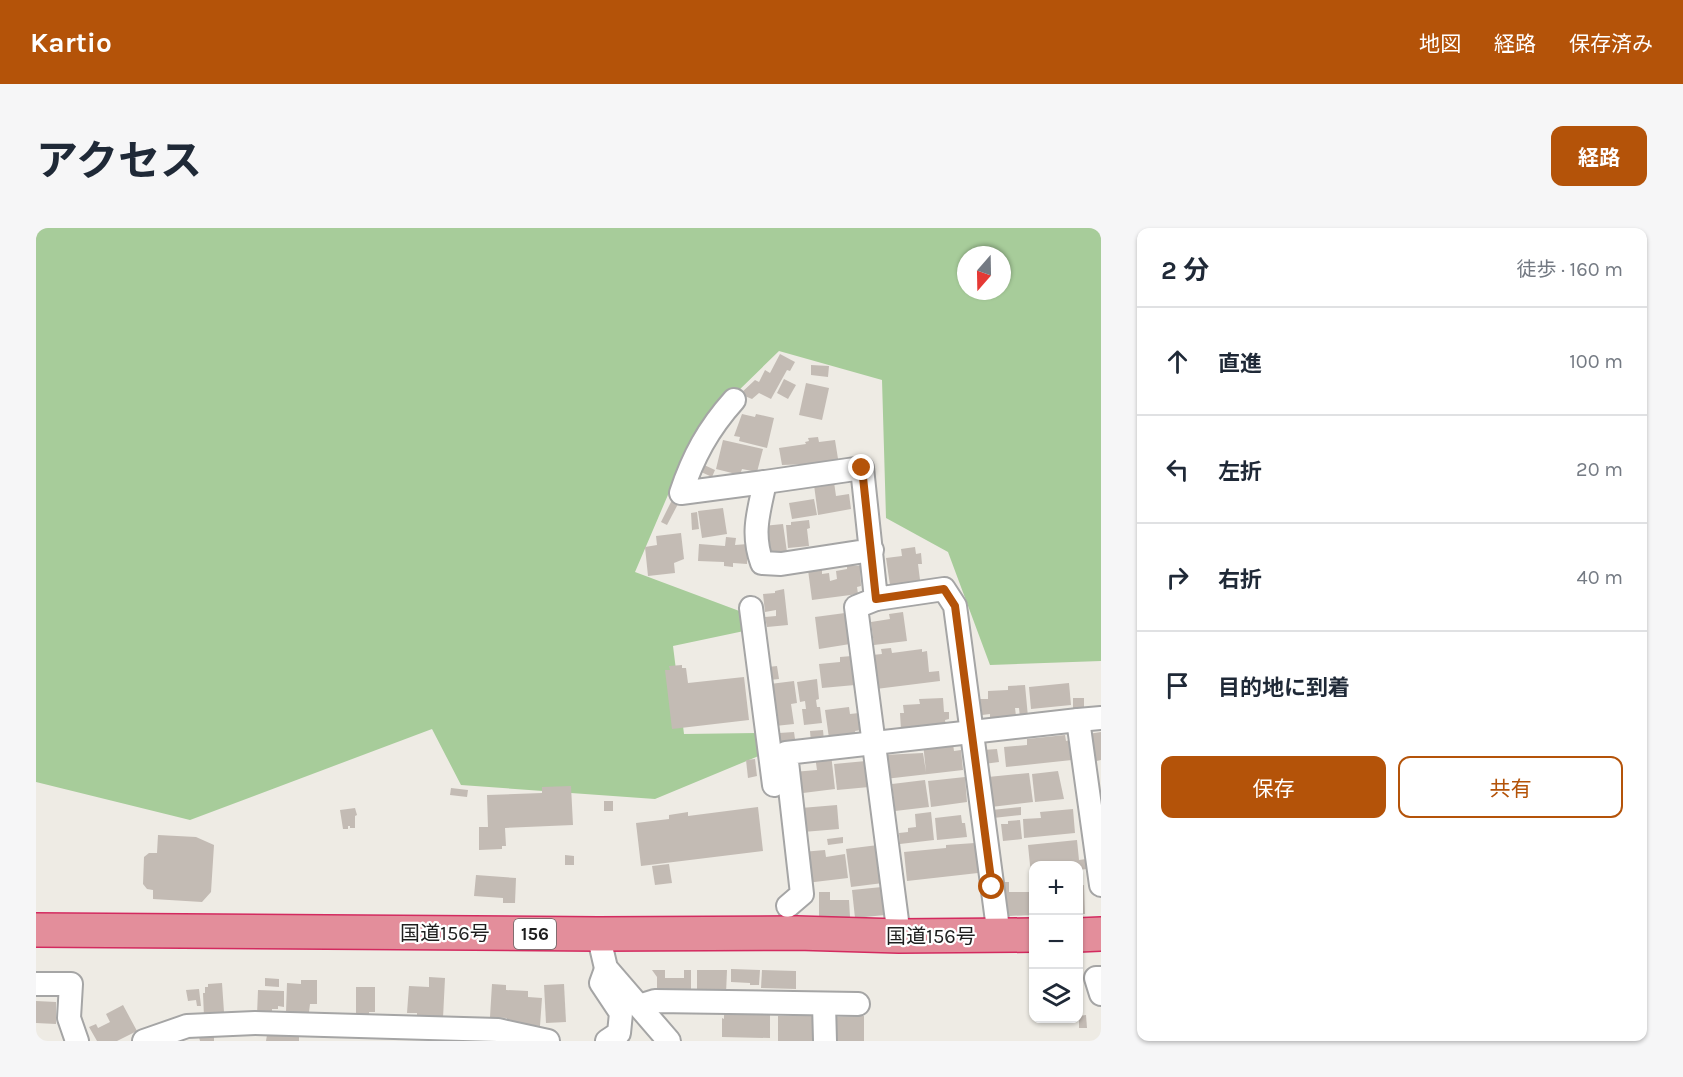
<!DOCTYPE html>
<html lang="ja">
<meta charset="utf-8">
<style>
body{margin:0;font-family:Karla,"Noto Sans JP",sans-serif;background:#f6f6f7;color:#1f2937}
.controls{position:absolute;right:18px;bottom:18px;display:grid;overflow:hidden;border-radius:12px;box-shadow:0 2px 4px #0004}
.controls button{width:54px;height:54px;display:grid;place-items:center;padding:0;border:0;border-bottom:2px solid #e0e1e3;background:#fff;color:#1f2937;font:30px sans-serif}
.compass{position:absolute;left:921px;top:18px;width:54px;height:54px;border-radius:50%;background:#fff;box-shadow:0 2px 4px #0004;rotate:200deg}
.stop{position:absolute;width:18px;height:18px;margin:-14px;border:4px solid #b45309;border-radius:50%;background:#fff}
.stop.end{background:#b45309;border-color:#fff;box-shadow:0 2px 6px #0008}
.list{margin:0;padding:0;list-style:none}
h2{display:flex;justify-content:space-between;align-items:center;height:78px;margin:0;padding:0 24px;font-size:26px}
h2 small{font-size:20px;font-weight:400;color:#747a83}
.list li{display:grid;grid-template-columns:39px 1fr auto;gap:18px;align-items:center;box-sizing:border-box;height:108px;padding:0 24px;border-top:2px solid #e0e1e3}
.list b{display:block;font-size:22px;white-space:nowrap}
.list em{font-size:20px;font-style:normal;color:#747a83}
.actions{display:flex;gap:12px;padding:18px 24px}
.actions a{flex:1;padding:14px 0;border:2px solid #b45309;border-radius:12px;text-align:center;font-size:21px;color:#b45309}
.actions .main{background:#b45309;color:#fff}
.icon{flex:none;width:33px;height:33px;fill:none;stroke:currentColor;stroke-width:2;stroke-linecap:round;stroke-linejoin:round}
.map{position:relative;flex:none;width:1065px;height:813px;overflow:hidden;border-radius:12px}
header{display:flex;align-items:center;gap:36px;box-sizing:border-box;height:84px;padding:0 30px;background:#b45309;color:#fff}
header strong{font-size:28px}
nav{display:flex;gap:33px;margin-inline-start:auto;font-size:21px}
.intro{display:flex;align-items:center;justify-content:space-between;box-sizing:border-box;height:144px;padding:0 36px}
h1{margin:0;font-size:42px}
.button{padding:15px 27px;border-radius:12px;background:#b45309;color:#fff;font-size:21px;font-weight:700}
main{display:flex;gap:36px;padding:0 36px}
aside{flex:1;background:#fff;border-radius:12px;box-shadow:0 2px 4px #0004}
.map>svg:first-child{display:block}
.forest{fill:#a7cc9a;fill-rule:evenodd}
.building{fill:#c3bbb4}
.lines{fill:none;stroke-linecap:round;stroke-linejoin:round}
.street-casing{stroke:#a5a5a5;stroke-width:26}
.highway-casing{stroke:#d32a5f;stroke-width:36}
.street{stroke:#fff;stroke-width:22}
.highway{stroke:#e38e9b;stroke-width:33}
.route{stroke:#b45309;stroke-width:8}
.labels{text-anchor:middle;stroke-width:4.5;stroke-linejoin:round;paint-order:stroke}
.shield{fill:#fff;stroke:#626262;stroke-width:1.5}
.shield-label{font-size:18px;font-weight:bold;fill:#1e1e1e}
.street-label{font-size:20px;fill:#1e1e1e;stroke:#fff}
</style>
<header>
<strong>Kartio</strong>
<nav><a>地図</a><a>経路</a><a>保存済み</a></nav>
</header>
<div class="intro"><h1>アクセス</h1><a class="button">経路</a></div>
<main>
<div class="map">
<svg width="1065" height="813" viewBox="0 0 1065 813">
<rect width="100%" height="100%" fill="#eeebe4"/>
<path class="forest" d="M0,0H1065V433L954,437L912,324L850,290L846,152L743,123L658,206L599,344L706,384L708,403L637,418L648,506L721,505L725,527L619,571L425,557L396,501L154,592L0,554ZM930,27H966V63H930Z"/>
<g class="building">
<polygon points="744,126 759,134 754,143 751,142 735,171 723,165 716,171 704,166 719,152 723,154 729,142 734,145"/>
<polygon points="775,137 793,138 792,149 775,147"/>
<polygon points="748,151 760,157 752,171 741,165"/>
<polygon points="770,155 793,160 786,192 763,187"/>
<polygon points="706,186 719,189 720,186 738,190 731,220 703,213 704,209 698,208"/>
<polygon points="782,209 783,214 799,212 803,237 775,242 774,236 746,237 743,220 770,216 769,214 773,213 772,210"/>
<polygon points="687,212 727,221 721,244 706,241 704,247 680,241"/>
<polygon points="666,236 679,242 676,249 663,243"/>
<polygon points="798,254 800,268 813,266 815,281 782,287 778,257"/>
<polygon points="778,271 781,287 756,291 753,275"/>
<polygon points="636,272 642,276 631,297 625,294"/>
<polygon points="687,280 691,306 666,310 662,283"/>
<polygon points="661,284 663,301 656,302 655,285"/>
<polygon points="773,292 774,300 771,301 773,318 752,320 750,297 755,297 755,294"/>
<polygon points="747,296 751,324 735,326 735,323 728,324 727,298"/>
<polygon points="645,305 648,331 638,335 639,345 612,348 609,319 621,317 620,308"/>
<polygon points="690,309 700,310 699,317 712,316 711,336 697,335 697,339 688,338 688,334 662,333 663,316 689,318"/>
<polygon points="879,319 880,326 885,325 886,336 882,336 884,352 854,357 850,330 866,328 865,321"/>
<polygon points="811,337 824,338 825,358 821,359 822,366 776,372 772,342 786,341 786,346 793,345 794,353 801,351 800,343 811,341"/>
<polygon points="748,361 752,397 731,399 729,389 740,388 740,382 729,384 727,366 739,365 739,363"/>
<polygon points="867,384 871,413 838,417 835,394 854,391 853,386"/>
<polygon points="809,385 814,416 783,421 779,389"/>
<polygon points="855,420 856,425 886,421 886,424 891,423 893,444 903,443 904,453 840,461 836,427 846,426 845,421"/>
<polygon points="816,428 819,457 786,460 783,436 804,434 804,429"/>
<polygon points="646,437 646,440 650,440 652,455 708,449 713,492 636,501 629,442 634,442 633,438"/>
<polygon points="741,438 743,451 734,452 732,439"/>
<polygon points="781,451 783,471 780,472 781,479 784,479 786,495 768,497 766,481 770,481 769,473 764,474 761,454"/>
<polygon points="758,453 761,475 755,476 758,496 739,498 734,456"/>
<polygon points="1033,455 1035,477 995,481 993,459"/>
<polygon points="989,457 992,489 984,490 983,480 979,480 980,488 954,490 954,486 946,487 944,471 952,471 952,463 972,462 972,458"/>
<polygon points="907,470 908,484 913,484 913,491 909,492 910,498 865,502 864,485 868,485 867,477 884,476 883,471"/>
<rect x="1037" y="470" width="11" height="14"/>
<polygon points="813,479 814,486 823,485 825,502 819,503 820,507 793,510 789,482"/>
<polygon points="787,502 788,513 775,515 774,503"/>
<polygon points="758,504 760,518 745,519 743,505"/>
<polygon points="1065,504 1065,532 1056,534 1052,506"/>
<polygon points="1029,507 1030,513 1034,512 1036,532 970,539 968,519 991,517 991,511"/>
<polygon points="887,515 917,516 918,523 925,522 927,542 849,551 847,527 887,525 890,544"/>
<polygon points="961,521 963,534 948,536 947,522"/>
<polygon points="795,526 799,561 759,566 757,544 781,542 779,528"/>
<polygon points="719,531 721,548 712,550 710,532"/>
<polygon points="830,533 833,559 801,562 798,536"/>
<polygon points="1022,543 1028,571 999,574 996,546"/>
<polygon points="993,545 997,574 955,579 952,549"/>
<polygon points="929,549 931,574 895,579 892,553"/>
<polygon points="889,552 893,579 859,583 856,556"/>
<polygon points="535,558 537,597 469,600 470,618 466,618 466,621 443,622 443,599 452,599 451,567 506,565 506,559"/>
<polygon points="415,560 432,562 431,569 414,567"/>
<rect x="568" y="573" width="9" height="10"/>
<polygon points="801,577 803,601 767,604 765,580"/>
<polygon points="722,579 727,623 605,638 600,595 633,591 633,587 652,584 652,588"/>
<polygon points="985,579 985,587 957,590 956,582"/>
<polygon points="319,580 321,587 319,588 319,600 314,600 314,598 312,598 312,601 307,601 304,582"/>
<polygon points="1037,581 1039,605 988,610 987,591 1005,590 1004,584"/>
<polygon points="895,584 898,612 864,616 863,605 872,604 872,600 880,599 879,586"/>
<polygon points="925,587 926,595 929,595 931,609 901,612 899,590"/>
<polygon points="984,592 986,611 967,613 965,596 972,596 972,593"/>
<polygon points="122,607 160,609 178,617 175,664 166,674 117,671 117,662 111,661 107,656 108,629 113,625 121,625"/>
<polygon points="807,609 807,615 792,617 791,611"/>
<polygon points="1041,612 1043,632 1050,631 1051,641 1042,642 1042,638 998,638 998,647 995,647 992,617"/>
<polygon points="939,615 942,645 871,653 868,624 910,620 910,617"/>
<polygon points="842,617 847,655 815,659 810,621"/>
<polygon points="789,622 790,629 809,626 812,650 770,655 766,624"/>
<polygon points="529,627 538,628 538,637 529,637"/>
<polygon points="633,636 636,655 619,657 616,638"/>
<polygon points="440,647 480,650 479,675 467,675 467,670 438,668"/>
<polygon points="962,654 973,654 973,664 996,664 998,687 972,688 971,674 962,674"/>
<polygon points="1048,657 1049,686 1042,686 1042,658"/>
<polygon points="846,659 849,687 819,690 816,662"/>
<polygon points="783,664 794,664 794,672 813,672 814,689 783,690"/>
<polygon points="695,741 724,742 723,757 714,757 714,755 695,754"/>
<polygon points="616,742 629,742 629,750 648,750 648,742 655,742 655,766 621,766 621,749"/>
<polygon points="661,742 691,742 690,766 661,765"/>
<polygon points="726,742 760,743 760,761 725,760"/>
<polygon points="393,749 409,750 407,790 381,789 381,785 371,785 373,758 393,759"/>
<polygon points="229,750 243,751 243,759 229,758"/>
<polygon points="265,752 281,752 281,776 274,776 273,784 250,784 251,755 265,756"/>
<polygon points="186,755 188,784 181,784 181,789 168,789 167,765 169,765 169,759 172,759 172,756"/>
<polygon points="456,756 470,757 470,762 492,763 492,769 506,770 504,798 471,796 471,790 454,789"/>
<polygon points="528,756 530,794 510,795 508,757"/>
<polygon points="320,759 339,759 339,784 333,784 333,788 320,788"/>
<polygon points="163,761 165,778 161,778 160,772 152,773 150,762"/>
<polygon points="222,762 248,763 248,779 242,778 242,781 236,781 236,787 221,787"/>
<polygon points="0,773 20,774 20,796 0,795"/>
<polygon points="87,777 101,803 81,813 61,813 53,799 60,796 62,800 74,794 70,786"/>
<polygon points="760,784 778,784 778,813 742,813 742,788 760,788"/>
<polygon points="734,785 734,810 686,809 686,790 688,791 688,786"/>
<polygon points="1050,787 1051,800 1043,800 1043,788"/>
<polygon points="828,788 828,813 797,813 796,789"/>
<polygon points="231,807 263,809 263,813 230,813"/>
<polygon points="178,808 178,813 164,813 163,809"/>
</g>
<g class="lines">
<g class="street-casing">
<g id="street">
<path d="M698,172C672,201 657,229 645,265L729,254"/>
<path d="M836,322L745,336L726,335C715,305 723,283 729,254L826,240L840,371L908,361L919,378L963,708"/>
<polyline points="840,371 820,379 863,708"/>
<polyline points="715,380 738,557"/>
<polyline points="1042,492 1065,490"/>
<polyline points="752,678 766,666 750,525 1042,492 1065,657"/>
<polyline points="562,706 570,740 633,813"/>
<polyline points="569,744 565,755 585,785 583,805 571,813"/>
<polyline points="1065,750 1060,750 1065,766"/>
<polyline points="0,756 35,756 33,790 41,813"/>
<polyline points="788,776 789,813"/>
<polyline points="603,778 619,773 822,776"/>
<polyline points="108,813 151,798 219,795 462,802 512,813"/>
</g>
</g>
<g class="highway-casing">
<g id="highway">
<polyline points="0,702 562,706 761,705 863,708 998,707"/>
<polyline points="1042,707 1065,706"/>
</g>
</g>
<use href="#street" class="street"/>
<use href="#highway" class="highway"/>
</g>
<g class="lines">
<polyline class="route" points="826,240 840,371 908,361 919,378 956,659"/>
</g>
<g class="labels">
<rect class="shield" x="478" y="691" width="42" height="30" rx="4.5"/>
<g class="shield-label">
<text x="499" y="712">156</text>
</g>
<g class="street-label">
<text x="409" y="712">国道156号</text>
<text x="895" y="715">国道156号</text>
</g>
</g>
</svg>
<div class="controls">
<button>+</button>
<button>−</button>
<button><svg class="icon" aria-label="layers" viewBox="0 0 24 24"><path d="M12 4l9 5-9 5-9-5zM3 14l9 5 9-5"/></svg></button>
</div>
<svg class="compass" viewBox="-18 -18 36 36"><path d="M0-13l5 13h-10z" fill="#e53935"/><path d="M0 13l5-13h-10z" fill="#747a83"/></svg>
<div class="stop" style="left:956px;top:659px"></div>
<div class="stop end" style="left:826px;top:240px"></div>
</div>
<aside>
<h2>2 分<small>徒歩 · 160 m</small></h2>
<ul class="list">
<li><svg class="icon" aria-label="ahead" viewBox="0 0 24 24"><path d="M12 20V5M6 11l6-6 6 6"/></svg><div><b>直進</b></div><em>100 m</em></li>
<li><svg class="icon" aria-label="left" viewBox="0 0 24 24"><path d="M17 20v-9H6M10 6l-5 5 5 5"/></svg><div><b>左折</b></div><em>20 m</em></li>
<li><svg class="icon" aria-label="right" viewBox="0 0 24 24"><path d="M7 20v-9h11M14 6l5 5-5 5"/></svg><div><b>右折</b></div><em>40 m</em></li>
<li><svg class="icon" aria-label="arrive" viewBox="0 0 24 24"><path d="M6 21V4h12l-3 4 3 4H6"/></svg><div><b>目的地に到着</b></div></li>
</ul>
<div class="actions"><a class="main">保存</a><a>共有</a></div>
</aside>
</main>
